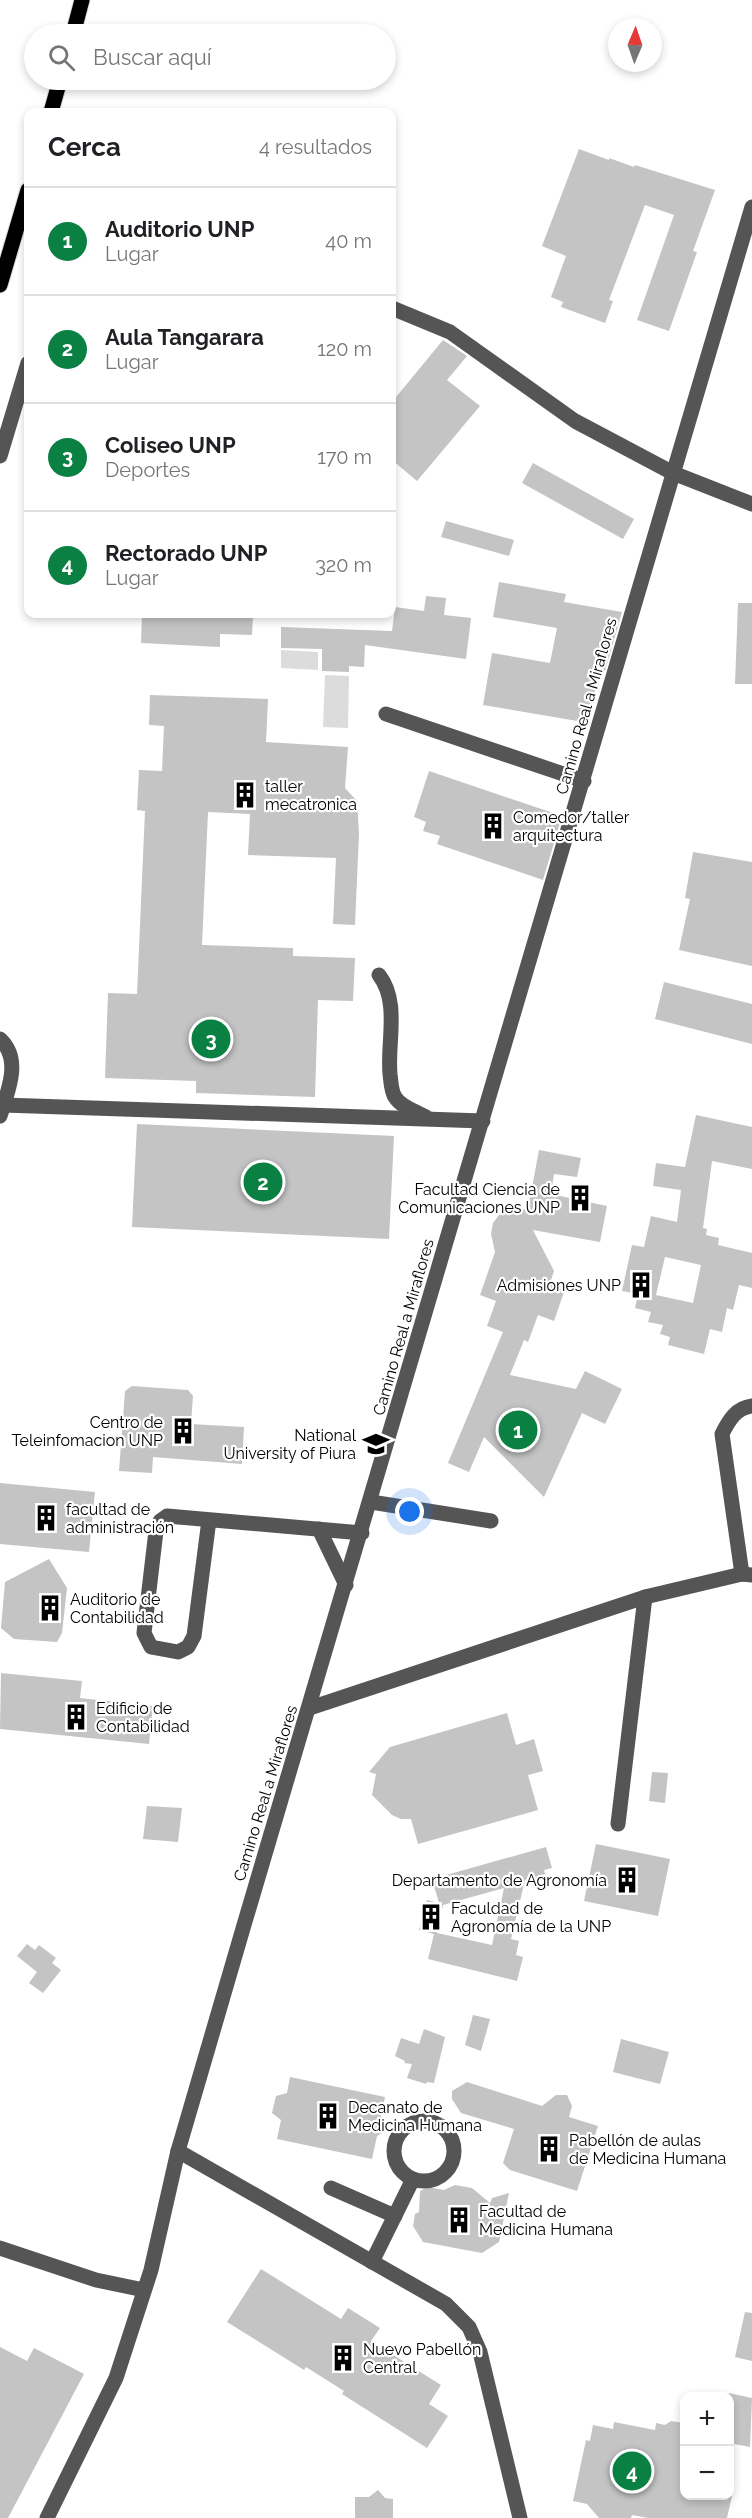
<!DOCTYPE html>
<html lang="es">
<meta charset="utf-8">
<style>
body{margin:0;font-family:Raleway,sans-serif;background:#f2f2f2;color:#202124}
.controls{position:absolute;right:18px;bottom:18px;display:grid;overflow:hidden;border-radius:12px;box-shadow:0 3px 9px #0003}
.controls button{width:54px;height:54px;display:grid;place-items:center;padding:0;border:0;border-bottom:2px solid #e0e0e0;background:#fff;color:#202124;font:30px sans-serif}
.compass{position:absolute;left:608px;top:18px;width:54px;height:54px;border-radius:50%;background:#fff;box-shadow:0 3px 9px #0003;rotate:2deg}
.you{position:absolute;left:410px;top:1512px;width:21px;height:21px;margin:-15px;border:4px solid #fff;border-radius:50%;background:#1a73e8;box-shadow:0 0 0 9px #1a73e833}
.badge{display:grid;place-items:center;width:39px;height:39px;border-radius:50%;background:#0b8043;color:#fff;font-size:20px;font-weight:700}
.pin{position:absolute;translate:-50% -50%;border:3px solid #fff;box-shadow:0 2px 6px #0006}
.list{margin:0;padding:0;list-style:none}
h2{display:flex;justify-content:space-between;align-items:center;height:78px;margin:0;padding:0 24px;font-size:26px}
h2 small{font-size:20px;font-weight:400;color:#757577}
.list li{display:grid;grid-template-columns:39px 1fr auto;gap:18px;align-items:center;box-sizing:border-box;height:108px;padding:0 24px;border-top:2px solid #e0e0e0}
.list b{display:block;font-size:22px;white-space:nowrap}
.list p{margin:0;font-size:20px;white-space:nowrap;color:#757577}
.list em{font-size:20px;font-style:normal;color:#757577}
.icon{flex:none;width:33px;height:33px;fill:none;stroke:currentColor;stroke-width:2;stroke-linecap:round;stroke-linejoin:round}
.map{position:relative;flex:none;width:752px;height:2518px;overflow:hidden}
.search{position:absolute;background:#fff;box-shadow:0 3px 9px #0003;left:24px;top:24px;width:372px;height:66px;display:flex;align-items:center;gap:15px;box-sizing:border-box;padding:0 21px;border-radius:33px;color:#757577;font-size:22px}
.panel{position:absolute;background:#fff;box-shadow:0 3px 9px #0003;left:24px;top:108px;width:372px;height:510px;border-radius:12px}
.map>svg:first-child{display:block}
.green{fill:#dcdcdc}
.building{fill:#c4c4c4;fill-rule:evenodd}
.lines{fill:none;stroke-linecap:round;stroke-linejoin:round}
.major-casing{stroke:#dbdbdb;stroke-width:17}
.minor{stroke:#555;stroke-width:15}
.major{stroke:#000;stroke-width:15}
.labels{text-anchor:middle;stroke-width:4.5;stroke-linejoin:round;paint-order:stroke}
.street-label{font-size:16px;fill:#000;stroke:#fff}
.poi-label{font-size:16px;fill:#000;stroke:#fff;text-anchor:start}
</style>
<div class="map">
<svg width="752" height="2518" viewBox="0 0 752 2518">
<rect width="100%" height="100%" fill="#fff"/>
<g class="green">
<polygon points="281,650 318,652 318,670 281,668"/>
<polygon points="325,675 349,676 348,728 323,727"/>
</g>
<g class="building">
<polygon points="579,149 609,160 609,158 634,167 635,165 715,190 693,251 697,252 669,331 637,320 674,215 645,205 609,300 613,301 605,323 561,307 563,302 551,297 566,256 542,246"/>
<polygon points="443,340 467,356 447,380 480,406 417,481 392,460 392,402"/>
<polygon points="533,463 634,519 623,539 522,483"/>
<polygon points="446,521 514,540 509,556 441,537"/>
<polygon points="499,582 566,594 564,602 622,612 605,671 599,670 589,723 483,705 492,653 550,663 557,628 493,617"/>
<polygon points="426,596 446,598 444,615 471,618 466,659 365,645 364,667 349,666 349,672 322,671 322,649 281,648 281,627 392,631 395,607 424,611"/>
<polygon points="738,603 752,603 752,684 735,684"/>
<polygon points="142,614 231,614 231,616 253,616 252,635 220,634 220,647 141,643"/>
<polygon points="150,695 268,699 266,742 348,747 345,788 357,801 359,834 355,925 333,924 336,858 248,855 250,814 208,812 202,945 293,948 293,956 355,958 353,1001 318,1000 315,1097 196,1093 196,1081 105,1078 108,993 137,994 145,811 137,810 139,770 162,771 164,726 149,725"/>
<polygon points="429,771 562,816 543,880 437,844 440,836 423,831 426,822 414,817"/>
<polygon points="693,852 752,862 752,966 679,950 690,899 685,898"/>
<polygon points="664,982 752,1004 752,1044 655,1019"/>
<path d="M696,1115L752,1127V1169L712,1161L703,1228L707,1229L706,1235L719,1238L718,1245L752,1253V1288L739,1285L733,1310L727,1308L722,1332L710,1329L704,1354L668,1345L670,1337L660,1334L663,1325L648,1322L651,1312L635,1308L638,1294L622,1291L632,1245L644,1247L651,1216L677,1222L681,1190L653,1186L656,1163L685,1167ZM665,1257L701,1265L693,1303L656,1295Z"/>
<polygon points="137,1124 394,1136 389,1239 132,1227"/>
<polygon points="539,1150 581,1158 577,1177 554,1174 551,1194 607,1206 600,1242 533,1230 554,1271 550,1283 565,1289 554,1321 538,1315 528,1342 524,1340 510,1375 576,1389 585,1371 622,1389 605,1424 582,1413 544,1497 484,1437 469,1472 448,1463 503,1332 487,1326 496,1301 480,1295 495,1252 491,1234 493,1223 499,1215 509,1210 528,1209"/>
<polygon points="132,1386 188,1390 193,1396 191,1424 244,1427 242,1464 153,1457 152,1473 119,1471 125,1391"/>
<polygon points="0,1483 95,1492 89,1552 0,1544"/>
<polygon points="49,1559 67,1588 62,1633 57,1642 14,1639 1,1628 5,1582"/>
<polygon points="1,1673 82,1681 80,1698 153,1706 149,1744 0,1729"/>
<polygon points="507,1713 516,1745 534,1739 543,1771 528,1775 538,1810 418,1844 411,1819 401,1819 392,1815 372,1795 376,1774 369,1772 390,1747"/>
<polygon points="652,1772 668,1773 665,1803 649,1801"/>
<polygon points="147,1806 182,1808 178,1842 143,1839"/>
<polygon points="596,1844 670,1859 658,1916 584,1901"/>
<path d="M546,1847L552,1868L544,1870L545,1874L525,1880L511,1939L519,1941L516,1955L523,1957L517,1981L428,1959L434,1934L419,1930L427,1900L439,1903L432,1879ZM504,1888L492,1945L437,1933L443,1905Z"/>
<polygon points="27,1944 35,1950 39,1945 56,1958 52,1963 61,1970 43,1993 29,1983 37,1972 17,1956"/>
<polygon points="473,2015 490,2019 481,2051 465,2045"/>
<polygon points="424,2029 445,2037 434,2083 427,2082 426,2084 407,2078 412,2064 404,2063 405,2061 395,2056 401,2038 419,2044"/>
<polygon points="621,2039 669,2052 660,2084 613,2072"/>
<polygon points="290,2077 385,2097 381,2116 386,2126 385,2131 377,2136 372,2159 277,2139 281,2120 272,2113 276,2096 287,2093"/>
<polygon points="467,2082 542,2106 556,2095 567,2095 572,2106 569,2117 598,2126 577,2191 510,2170 503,2163 514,2129 461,2113 452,2099 452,2091"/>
<polygon points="455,2185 472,2188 490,2203 492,2198 509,2193 499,2242 482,2253 423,2242 413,2226 415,2214 419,2212 420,2191 428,2187 444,2190"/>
<polygon points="261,2269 341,2319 348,2308 380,2328 371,2341 441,2385 429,2404 448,2416 427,2448 342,2394 344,2391 306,2367 304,2370 227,2322"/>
<polygon points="745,2312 752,2313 752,2361 735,2357"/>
<polygon points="0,2347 27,2361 34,2348 84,2374 8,2518 0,2518"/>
<polygon points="729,2393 752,2398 750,2447 729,2443"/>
<polygon points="671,2421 684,2423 684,2496 732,2496 727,2518 648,2518 632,2515 631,2518 599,2518 587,2504 573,2501 586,2440 590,2441 593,2425 613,2429 614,2422 655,2430 656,2423 665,2425"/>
<polygon points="378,2490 385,2498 393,2499 393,2518 355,2518 355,2497 369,2497"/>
</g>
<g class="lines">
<g class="major-casing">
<g id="major">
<polyline points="73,34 82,0"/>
<polyline points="51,112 60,80"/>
<polyline points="0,285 28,190"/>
</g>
</g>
<g class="minor">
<polyline points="392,308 450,332 575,421 673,473 752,504"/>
<polyline points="0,456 28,363"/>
<polyline points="386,714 584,781"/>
<path d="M379,975C400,1002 387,1042 390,1074C391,1081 391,1091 395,1097C401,1107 415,1111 426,1117"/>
<path d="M0,1039C22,1059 8,1091 0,1116"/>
<polyline points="3,1105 483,1121"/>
<polyline points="371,1502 491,1521"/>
<polyline points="209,1520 194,1636 188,1647 178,1652 151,1647 144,1633 156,1531 160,1521 167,1516 362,1533"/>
<polyline points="319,1529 346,1585"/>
<path d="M742,1574L722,1434C729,1420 736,1408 752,1406"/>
<polyline points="310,1708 645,1597 742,1574 752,1575"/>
<polyline points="618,1824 645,1597"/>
<circle cx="424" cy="2151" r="30"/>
<polyline points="178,2151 446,2304 469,2327 480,2352 520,2518"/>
<polyline points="331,2188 395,2216"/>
<polyline points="0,2248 96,2280 144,2290"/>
<polyline points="372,2262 413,2179"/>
<polyline points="47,2518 116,2378 151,2270 178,2151 244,1925 752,207"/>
</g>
<use href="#major" class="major"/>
</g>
<defs>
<g id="building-bare" transform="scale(2.07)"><path d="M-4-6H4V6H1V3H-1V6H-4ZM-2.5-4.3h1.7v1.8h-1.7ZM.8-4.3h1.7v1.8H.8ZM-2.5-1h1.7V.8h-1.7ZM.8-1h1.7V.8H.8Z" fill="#000" stroke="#fff" stroke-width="2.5" paint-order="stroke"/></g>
<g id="university-bare" transform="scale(2.07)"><path d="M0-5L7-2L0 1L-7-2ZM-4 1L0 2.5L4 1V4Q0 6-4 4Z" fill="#000" stroke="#fff" stroke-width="2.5" paint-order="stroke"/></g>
</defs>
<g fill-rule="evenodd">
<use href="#building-bare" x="245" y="795"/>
<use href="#building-bare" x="493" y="826"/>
<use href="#building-bare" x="580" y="1198"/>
<use href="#building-bare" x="641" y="1285"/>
<use href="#building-bare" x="183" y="1431"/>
<use href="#university-bare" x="376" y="1444"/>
<use href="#building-bare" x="46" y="1518"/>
<use href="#building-bare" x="50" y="1608"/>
<use href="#building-bare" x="76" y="1717"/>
<use href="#building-bare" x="627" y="1880"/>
<use href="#building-bare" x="431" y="1917"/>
<use href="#building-bare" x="328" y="2116"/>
<use href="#building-bare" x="549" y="2149"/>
<use href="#building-bare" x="459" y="2220"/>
<use href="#building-bare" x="343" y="2358"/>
</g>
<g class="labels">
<g class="street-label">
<text transform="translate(586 706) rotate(-74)" y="6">Camino Real a Miraflores</text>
<text transform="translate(403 1327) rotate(-74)" y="6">Camino Real a Miraflores</text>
<text transform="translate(265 1793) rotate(-73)" y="6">Camino Real a Miraflores</text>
</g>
<g class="poi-label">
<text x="265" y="792">taller<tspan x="265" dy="18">mecatronica</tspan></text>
<text x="513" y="823">Comedor/taller<tspan x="513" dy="18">arquitectura</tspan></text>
<text x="560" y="1195" text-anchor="end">Facultad Ciencia de<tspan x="560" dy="18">Comunicaciones UNP</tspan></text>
<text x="621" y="1291" text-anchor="end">Admisiones UNP</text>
<text x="163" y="1428" text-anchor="end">Centro de<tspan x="163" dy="18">Teleinfomacion UNP</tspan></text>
<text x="356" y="1441" text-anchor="end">National<tspan x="356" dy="18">University of Piura</tspan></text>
<text x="66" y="1515">facultad de<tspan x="66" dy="18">administración</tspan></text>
<text x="70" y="1605">Auditorio de<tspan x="70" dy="18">Contabilidad</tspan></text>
<text x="96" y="1714">Edificio de<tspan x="96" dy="18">Contabilidad</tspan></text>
<text x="607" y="1886" text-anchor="end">Departamento de Agronomía</text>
<text x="451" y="1914">Faculdad de<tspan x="451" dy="18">Agronomía de la UNP</tspan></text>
<text x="348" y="2113">Decanato de<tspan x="348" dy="18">Medicina Humana</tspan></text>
<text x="569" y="2146">Pabellón de aulas<tspan x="569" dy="18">de Medicina Humana</tspan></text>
<text x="479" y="2217">Facultad de<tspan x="479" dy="18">Medicina Humana</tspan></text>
<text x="363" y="2355">Nuevo Pabellón<tspan x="363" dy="18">Central</tspan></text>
</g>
</g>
</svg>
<div class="controls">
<button>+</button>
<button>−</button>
</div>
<svg class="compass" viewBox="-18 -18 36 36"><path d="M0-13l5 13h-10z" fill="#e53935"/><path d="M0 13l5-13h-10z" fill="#757577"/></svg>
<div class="you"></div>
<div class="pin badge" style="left:518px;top:1430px">1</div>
<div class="pin badge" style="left:263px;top:1182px">2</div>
<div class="pin badge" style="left:211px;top:1039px">3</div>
<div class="pin badge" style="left:632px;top:2471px">4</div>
<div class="search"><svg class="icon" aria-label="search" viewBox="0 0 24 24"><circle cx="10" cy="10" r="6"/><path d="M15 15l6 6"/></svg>Buscar aquí</div>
<section class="panel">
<h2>Cerca<small>4 resultados</small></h2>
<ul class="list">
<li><span class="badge">1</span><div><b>Auditorio UNP</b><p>Lugar</p></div><em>40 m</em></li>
<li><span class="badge">2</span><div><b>Aula Tangarara</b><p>Lugar</p></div><em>120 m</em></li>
<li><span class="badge">3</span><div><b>Coliseo UNP</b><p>Deportes</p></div><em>170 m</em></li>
<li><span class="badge">4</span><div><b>Rectorado UNP</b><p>Lugar</p></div><em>320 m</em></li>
</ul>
</section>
</div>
